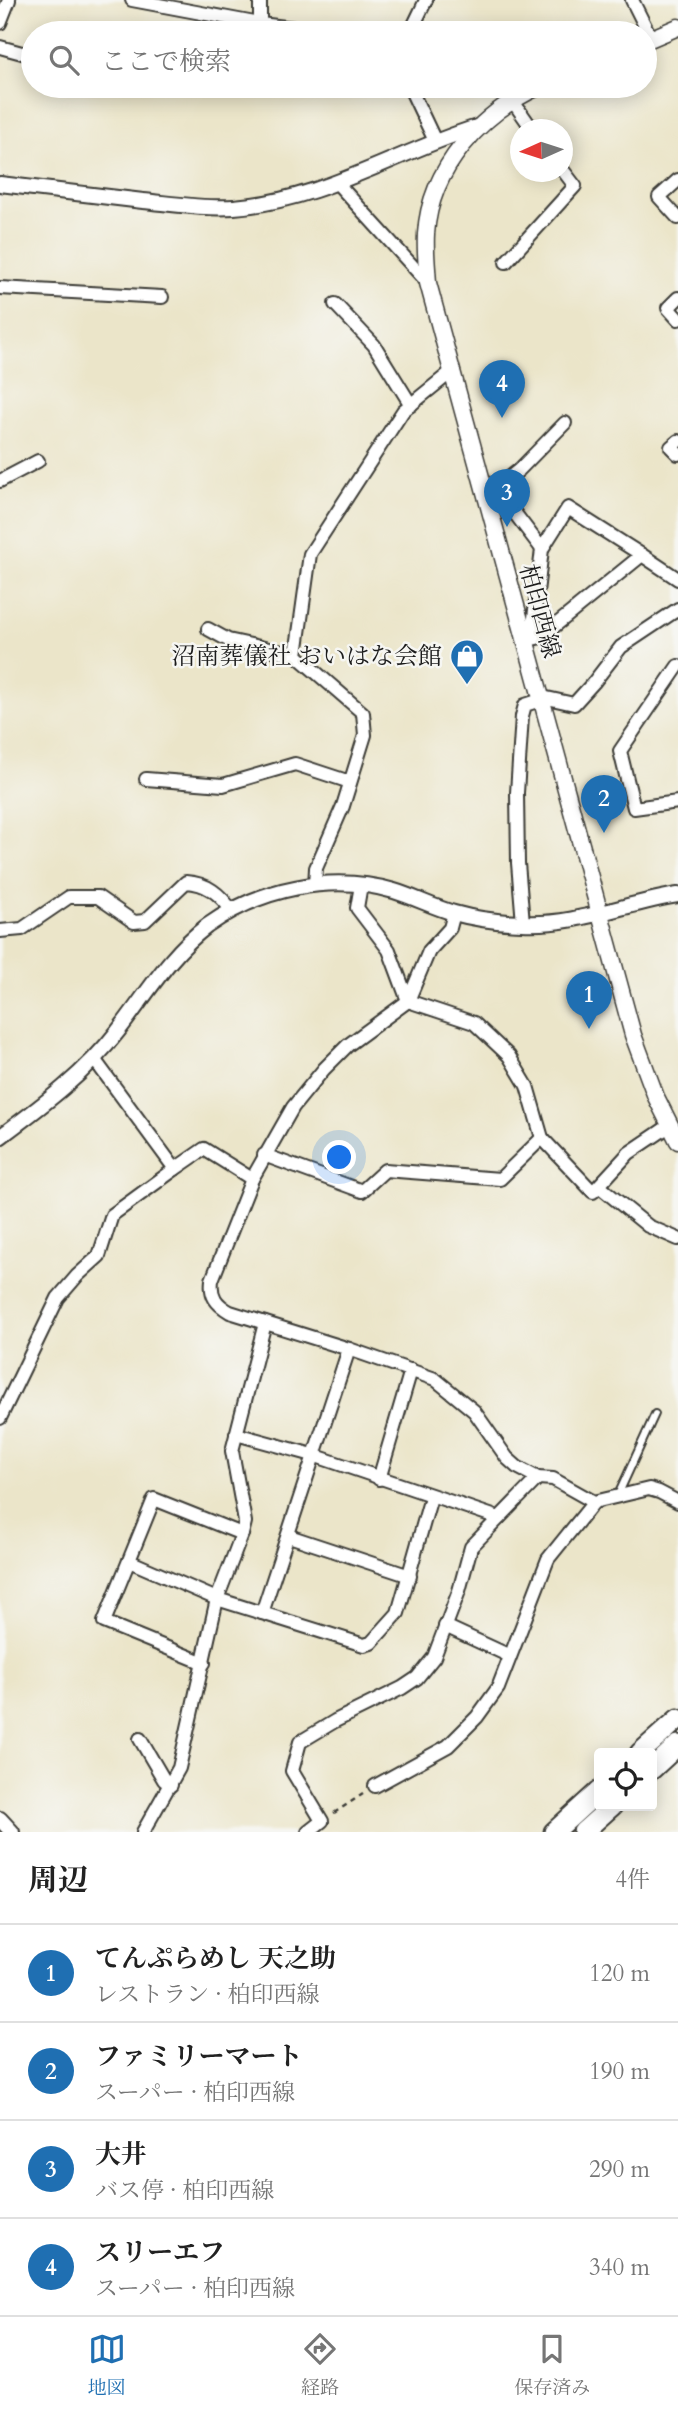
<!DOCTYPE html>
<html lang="ja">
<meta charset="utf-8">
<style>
body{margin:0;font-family:Cardo,"Noto Serif JP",serif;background:#f2f2f2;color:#222}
.controls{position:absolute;right:21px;bottom:21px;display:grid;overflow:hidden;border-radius:7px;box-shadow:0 4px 18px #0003}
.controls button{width:63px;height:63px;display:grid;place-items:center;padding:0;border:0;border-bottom:2px solid #e0e0e0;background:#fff;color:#222;font:35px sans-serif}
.compass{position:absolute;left:510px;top:119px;width:63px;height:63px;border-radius:50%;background:#fff;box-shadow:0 4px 18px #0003;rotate:267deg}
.you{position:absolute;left:340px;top:1158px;width:24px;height:24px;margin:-18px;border:5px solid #fff;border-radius:50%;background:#1a73e8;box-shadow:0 0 0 10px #1a73e833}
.badge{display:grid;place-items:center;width:46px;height:46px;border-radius:50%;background:#1f6fb2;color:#fff;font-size:23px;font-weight:700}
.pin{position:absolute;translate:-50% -58px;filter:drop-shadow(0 2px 4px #0008)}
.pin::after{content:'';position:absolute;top:37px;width:24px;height:21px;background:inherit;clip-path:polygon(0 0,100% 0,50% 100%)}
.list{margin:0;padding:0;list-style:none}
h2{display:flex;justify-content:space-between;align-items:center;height:91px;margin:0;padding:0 28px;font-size:30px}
h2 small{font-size:23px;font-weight:400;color:#767676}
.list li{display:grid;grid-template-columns:46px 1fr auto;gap:21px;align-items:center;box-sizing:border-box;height:98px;padding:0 28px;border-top:2px solid #e0e0e0}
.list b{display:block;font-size:26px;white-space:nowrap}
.list p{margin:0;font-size:23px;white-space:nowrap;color:#767676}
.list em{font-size:23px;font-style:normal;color:#767676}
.icon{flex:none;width:38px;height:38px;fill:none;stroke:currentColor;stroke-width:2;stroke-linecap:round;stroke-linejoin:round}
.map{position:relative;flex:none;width:678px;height:1832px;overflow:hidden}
.search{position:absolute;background:#fff;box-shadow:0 4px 18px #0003;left:21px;right:21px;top:21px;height:77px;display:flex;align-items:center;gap:18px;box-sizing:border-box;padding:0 24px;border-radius:38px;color:#767676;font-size:26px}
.sheet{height:483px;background:#fff}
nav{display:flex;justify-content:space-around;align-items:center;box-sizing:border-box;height:98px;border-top:2px solid #e0e0e0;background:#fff;font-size:19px;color:#767676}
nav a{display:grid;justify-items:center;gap:4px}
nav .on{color:#1f6fb2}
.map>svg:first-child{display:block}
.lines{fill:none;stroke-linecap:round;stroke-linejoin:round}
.service-casing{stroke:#3b3a36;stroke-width:10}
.minor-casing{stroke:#3b3a36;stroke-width:16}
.tertiary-casing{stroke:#3b3a36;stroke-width:18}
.secondary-casing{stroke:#3b3a36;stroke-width:19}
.trunk-casing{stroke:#3b3a36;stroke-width:23}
.path{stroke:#3b3a36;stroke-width:2.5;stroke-dasharray:5 5;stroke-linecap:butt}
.service{stroke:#fff;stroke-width:6}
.minor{stroke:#fff;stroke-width:12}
.tertiary{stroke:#fff;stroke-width:14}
.secondary{stroke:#fff;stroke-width:16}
.trunk{stroke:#fff;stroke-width:19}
.labels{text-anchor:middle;stroke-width:5;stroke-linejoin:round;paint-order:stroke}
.street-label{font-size:24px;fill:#1c1c1c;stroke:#f6f6f2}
.poi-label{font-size:24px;fill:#1c1c1c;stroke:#f6f6f2;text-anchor:end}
</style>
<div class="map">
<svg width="678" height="1832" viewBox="0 0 678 1832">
<rect width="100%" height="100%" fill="#f6f6f2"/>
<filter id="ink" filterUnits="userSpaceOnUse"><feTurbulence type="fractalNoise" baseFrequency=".0143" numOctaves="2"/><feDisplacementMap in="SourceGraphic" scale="14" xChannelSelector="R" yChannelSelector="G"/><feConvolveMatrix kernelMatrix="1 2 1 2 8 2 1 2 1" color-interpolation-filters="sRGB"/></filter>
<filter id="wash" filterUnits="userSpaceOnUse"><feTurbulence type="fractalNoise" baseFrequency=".00686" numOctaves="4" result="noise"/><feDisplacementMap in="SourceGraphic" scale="28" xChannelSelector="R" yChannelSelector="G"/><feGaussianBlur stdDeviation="1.57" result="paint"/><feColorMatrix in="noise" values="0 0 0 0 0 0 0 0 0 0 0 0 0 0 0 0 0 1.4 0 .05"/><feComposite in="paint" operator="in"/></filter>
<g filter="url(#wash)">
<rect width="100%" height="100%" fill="#ebe5c9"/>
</g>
<g filter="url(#ink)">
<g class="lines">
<g class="service-casing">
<polyline id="service" points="618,1495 655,1414"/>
</g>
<g class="minor-casing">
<g id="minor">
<polyline points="132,0 260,24 337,33"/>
<polyline points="632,0 651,38"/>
<polyline points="0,23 9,0"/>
<polyline points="260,24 260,0"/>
<polyline points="410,33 426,0"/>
<polyline points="0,47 33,56"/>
<polyline points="409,86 435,141"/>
<polyline points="512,100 533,130"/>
<polyline points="678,180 659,197 678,218"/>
<polyline points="337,183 428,283"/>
<polyline points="506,262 575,186 562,169"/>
<polyline points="0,288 162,297"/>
<polyline points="678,298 668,308 678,319"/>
<polyline points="335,304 374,345 411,405"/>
<polyline points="565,423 519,470 485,497 504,499 542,549 568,508 642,555"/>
<polyline points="678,441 671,447 678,454"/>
<polyline points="0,481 38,461"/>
<polyline points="208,629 228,640 296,655"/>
<polyline points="541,637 533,627 542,549"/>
<polyline points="524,641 541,637 642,555 678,579"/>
<polyline points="678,666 620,751 634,808 678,802"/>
<polyline points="146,779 223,785 295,764 350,782"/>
<polyline points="315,885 316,868 343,806 365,735 363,713 296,655 310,554 403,411 451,372"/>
<polyline points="361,885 357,908 389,950 408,1001 474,1023 509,1056 527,1086 542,1138"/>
<path d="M454,913L450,928L429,951L408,1001L348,1045L324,1069L293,1107L252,1179L212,1280C210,1296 216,1304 230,1312L349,1349L435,1379L474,1411L507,1458L517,1467L538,1478L553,1479L594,1502L649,1489L659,1492L678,1502"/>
<polyline points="523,923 518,863 517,793 522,716 525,705 547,698 574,704 594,682 621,647 678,609"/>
<path d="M0,931L22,929L69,897H98L134,922L145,921L186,882C207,883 220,894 232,911"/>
<polyline points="94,1059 175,1169 204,1149 252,1179"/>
<polyline points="264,1155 362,1191 385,1170 500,1179 542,1138 593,1192 629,1153 669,1126"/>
<polyline points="599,1186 648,1226 678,1239"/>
<polyline points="0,1418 58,1298 77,1276 99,1256 112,1215 175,1169"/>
<polyline points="236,1434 313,1455 499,1518"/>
<polyline points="379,1479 411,1370"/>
<polyline points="289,1536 410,1576"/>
<polyline points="129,1561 217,1599 364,1645 371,1643 398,1613 431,1497"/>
<polyline points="262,1613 349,1349"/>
<polyline points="445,1626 510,1656"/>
<polyline points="204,1663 104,1622 154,1499 242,1534"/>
<polyline points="140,1739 164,1780 171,1785"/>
<polyline points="375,1786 448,1746 477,1717 498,1688 548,1559 594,1502"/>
<polyline points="143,1832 179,1768 217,1599 242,1534 245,1522 232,1451 265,1323"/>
<polyline points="308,1832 322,1821 292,1771 300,1742 335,1721 402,1688 417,1678 434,1657 459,1591 471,1547 538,1478"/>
</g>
</g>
<g class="tertiary-casing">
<g id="tertiary">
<path d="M0,184C48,190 96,195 143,201C173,204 205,209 234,207C321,201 396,152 477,127"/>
<path d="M0,1137C43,1105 85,1074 118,1031C147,994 169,955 207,926C260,888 331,873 394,891C414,897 433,907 454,913C475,919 499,922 522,923C575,926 626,903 678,895"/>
<polyline points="0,1819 12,1832"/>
</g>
</g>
<g class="secondary-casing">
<g id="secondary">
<polyline points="645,41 678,27"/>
<path d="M540,86C482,112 430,168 426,234C425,250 427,267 428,283L633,1035L656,1097L678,1141"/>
</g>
</g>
<g class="trunk-casing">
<g id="trunk">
<polyline points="640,1753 678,1719"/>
<polyline points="652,1769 678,1745"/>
<polyline points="554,1832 599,1791"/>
<polyline points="583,1832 612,1806"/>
</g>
</g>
<polyline class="path" points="334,1813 363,1794"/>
<use href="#service" class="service"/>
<use href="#minor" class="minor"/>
<use href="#tertiary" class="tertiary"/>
<use href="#secondary" class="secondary"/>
<use href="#trunk" class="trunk"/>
</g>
</g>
<defs>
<g id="shop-pin" transform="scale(1.75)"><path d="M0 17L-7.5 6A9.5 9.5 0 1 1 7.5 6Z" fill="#1f6fb2" stroke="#f6f6f2"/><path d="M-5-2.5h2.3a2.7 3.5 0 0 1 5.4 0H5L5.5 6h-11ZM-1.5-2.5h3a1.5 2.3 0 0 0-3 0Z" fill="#fff"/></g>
</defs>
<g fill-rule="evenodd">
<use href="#shop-pin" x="467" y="656"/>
</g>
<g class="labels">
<g class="street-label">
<text transform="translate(540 611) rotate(75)" y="8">柏印西線</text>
</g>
<g class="poi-label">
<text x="442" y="664">沼南葬儀社 おいはな会館</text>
</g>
</g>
</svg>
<div class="controls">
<button><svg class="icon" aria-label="locate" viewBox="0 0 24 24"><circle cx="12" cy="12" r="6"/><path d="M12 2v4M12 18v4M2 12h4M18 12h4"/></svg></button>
</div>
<svg class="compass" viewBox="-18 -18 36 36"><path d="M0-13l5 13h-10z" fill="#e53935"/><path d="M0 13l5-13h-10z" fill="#767676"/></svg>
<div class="you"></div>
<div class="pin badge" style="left:589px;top:1029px">1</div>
<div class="pin badge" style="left:604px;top:833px">2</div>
<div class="pin badge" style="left:507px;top:527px">3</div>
<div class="pin badge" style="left:502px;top:418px">4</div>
<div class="search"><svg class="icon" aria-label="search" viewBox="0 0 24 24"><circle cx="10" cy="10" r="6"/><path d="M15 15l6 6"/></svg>ここで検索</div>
</div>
<section class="sheet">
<h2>周辺<small>4件</small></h2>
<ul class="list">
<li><span class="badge">1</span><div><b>てんぷらめし 天之助</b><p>レストラン · 柏印西線</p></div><em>120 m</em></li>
<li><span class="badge">2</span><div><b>ファミリーマート</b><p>スーパー · 柏印西線</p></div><em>190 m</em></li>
<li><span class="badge">3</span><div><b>大井</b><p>バス停 · 柏印西線</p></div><em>290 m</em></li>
<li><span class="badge">4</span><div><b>スリーエフ</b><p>スーパー · 柏印西線</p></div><em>340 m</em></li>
</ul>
</section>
<nav>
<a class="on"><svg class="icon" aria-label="map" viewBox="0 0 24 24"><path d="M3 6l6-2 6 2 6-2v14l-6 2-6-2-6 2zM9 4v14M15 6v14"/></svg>地図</a>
<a><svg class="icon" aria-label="directions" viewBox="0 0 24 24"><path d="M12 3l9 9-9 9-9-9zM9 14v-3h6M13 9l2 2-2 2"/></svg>経路</a>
<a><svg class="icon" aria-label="saved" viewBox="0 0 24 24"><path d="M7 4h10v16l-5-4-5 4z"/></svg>保存済み</a>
</nav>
